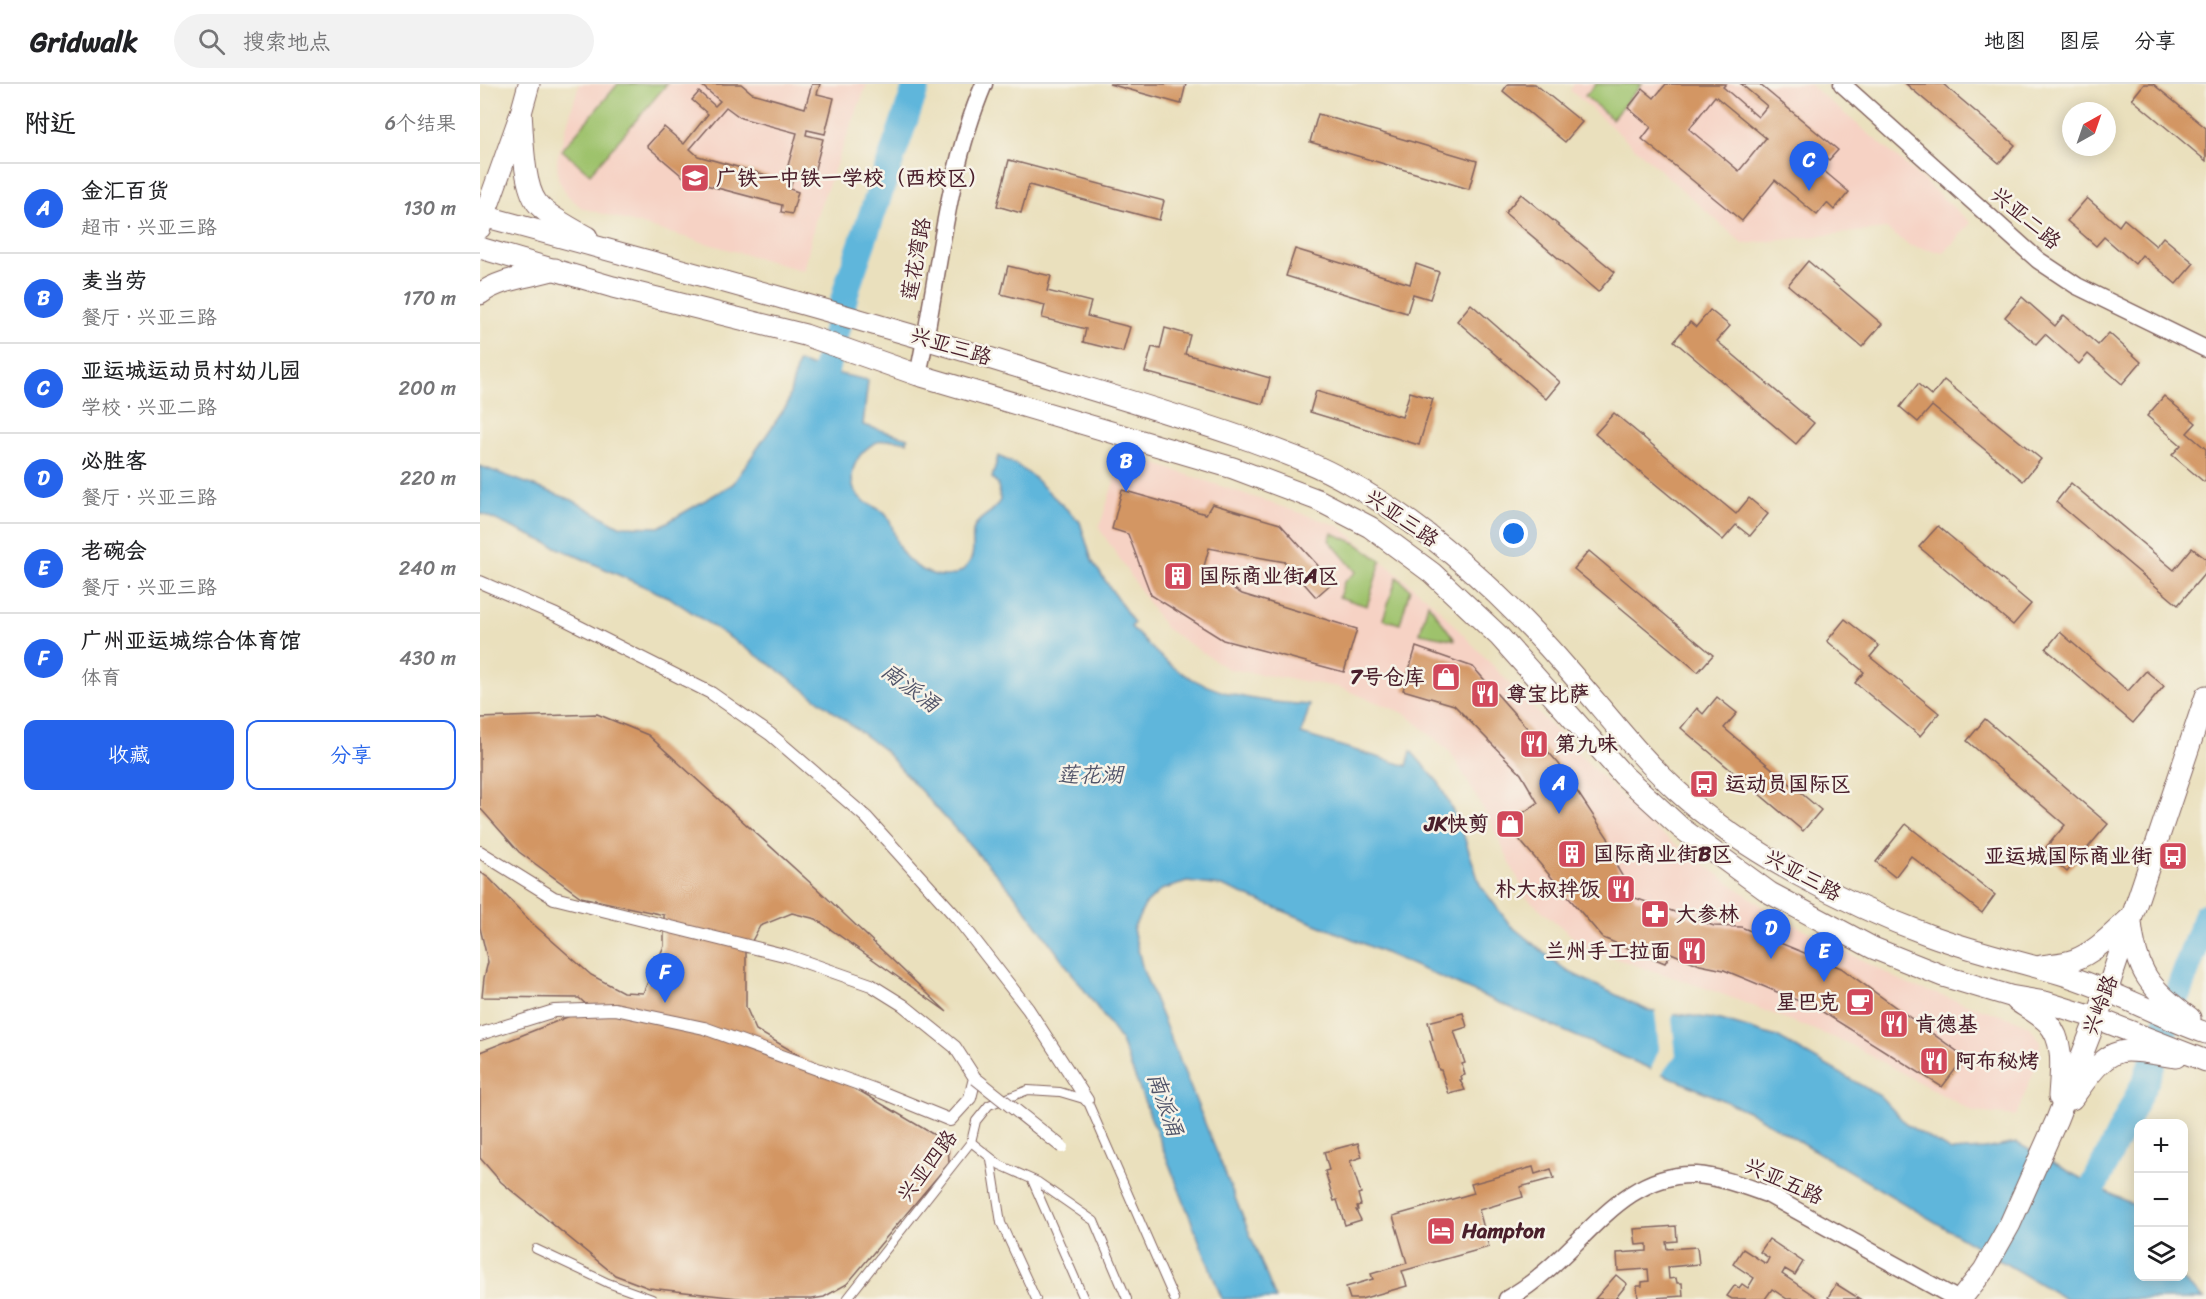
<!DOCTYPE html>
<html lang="zh">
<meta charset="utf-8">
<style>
body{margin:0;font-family:Sriracha,"LXGW WenKai TC",sans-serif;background:#f2f2f2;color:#202124}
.controls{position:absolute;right:18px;bottom:18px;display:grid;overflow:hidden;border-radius:12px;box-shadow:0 3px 15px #0003}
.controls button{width:54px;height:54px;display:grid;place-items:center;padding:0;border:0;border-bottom:2px solid #e0e0e0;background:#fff;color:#202124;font:30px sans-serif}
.compass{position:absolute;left:1582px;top:18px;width:54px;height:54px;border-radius:50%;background:#fff;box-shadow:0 3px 15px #0003;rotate:40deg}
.you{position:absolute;left:1034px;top:450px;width:21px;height:21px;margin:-15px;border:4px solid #fff;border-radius:50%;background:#1a73e8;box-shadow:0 0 0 9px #1a73e833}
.badge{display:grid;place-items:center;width:39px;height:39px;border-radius:50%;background:#2563eb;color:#fff;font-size:20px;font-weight:700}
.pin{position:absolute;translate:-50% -50px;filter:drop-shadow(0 2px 3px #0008)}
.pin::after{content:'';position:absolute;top:32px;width:21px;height:18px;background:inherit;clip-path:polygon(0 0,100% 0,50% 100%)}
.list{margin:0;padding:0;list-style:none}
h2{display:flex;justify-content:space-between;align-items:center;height:78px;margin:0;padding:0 24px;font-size:26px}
h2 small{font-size:20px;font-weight:400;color:#757577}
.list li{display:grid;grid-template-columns:39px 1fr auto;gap:18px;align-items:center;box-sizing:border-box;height:90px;padding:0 24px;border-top:2px solid #e0e0e0}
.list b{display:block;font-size:22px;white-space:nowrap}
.list p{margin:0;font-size:20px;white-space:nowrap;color:#757577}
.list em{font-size:20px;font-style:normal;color:#757577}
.actions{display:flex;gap:12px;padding:18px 24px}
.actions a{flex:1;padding:14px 0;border:2px solid #2563eb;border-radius:12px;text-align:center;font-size:21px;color:#2563eb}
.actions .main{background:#2563eb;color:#fff}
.icon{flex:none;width:33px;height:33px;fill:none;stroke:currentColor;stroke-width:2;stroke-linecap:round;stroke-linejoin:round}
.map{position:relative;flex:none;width:1726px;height:1215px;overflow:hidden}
header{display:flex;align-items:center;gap:36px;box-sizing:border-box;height:84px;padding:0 30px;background:#fff;border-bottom:2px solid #e0e0e0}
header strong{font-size:28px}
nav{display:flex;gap:33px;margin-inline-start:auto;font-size:21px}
.search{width:420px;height:54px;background:#f2f2f2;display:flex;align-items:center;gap:15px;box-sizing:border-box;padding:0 21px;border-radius:33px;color:#757577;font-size:22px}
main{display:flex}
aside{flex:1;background:#fff}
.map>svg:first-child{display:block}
.built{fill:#f6d2c4}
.green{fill:#9ec26c;stroke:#74704c;stroke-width:1.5}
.water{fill:#5eb6db;stroke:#546a83;stroke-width:1.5}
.pier{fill:#eae0bd}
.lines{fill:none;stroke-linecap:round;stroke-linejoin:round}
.river{stroke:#5eb6db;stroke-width:27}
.building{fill:#d39663;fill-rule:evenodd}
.service-casing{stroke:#82635e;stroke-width:10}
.pedestrian-casing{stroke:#82635e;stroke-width:14}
.minor-casing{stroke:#82635e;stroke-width:19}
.tertiary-casing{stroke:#82635e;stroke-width:23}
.service{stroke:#fff;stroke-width:8}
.pedestrian{stroke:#fff;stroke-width:12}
.minor{stroke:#fff;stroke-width:16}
.tertiary{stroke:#fff;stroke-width:21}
.pedestrian-bridge-casing{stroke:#82635e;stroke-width:14;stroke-linecap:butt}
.pedestrian-bridge{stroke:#fff;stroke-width:12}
.labels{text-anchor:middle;stroke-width:5;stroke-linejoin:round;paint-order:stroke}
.poi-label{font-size:21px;font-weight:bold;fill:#4a1f2b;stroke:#f7f3e8;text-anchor:start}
.street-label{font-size:21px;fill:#4a1f2b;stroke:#f7f3e8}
.water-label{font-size:22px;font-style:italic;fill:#515469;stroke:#f7f3e8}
</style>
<header>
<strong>Gridwalk</strong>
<div class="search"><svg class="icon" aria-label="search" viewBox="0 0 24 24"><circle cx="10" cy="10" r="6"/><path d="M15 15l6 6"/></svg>搜索地点</div>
<nav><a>地图</a><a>图层</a><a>分享</a></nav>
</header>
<main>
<aside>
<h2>附近<small>6个结果</small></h2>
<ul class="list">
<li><span class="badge">A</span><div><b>金汇百货</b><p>超市 · 兴亚三路</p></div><em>130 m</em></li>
<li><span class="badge">B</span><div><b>麦当劳</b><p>餐厅 · 兴亚三路</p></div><em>170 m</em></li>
<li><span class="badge">C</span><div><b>亚运城运动员村幼儿园</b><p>学校 · 兴亚二路</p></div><em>200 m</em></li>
<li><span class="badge">D</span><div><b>必胜客</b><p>餐厅 · 兴亚三路</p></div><em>220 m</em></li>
<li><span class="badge">E</span><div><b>老碗会</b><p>餐厅 · 兴亚三路</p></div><em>240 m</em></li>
<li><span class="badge">F</span><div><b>广州亚运城综合体育馆</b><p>体育</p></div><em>430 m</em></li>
</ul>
<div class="actions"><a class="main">收藏</a><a>分享</a></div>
</aside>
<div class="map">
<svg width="1726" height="1215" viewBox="0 0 1726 1215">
<rect width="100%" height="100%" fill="#f7f3e8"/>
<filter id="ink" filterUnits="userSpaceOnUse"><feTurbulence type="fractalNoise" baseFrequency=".0167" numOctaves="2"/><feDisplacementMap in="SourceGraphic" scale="12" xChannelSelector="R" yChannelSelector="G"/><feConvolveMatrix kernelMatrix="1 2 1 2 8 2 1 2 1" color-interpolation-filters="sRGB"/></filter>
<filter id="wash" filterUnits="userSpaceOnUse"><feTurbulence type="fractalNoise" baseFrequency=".008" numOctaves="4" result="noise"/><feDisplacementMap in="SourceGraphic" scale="24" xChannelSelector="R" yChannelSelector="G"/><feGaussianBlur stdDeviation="1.35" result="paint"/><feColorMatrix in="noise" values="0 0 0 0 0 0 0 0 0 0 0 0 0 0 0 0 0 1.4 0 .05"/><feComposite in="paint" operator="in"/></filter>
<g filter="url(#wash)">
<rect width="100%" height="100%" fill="#eae0bd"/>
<g class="built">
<polygon points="99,0 387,0 336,133 324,187 102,124 87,111 78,95 77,75"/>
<polygon points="1094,0 1329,0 1419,75 1491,139 1464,169 1430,162 1406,145 1263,160 1090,6"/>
<polygon points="643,369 859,442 952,518 1061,632 1172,743 1289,827 1429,901 1539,937 1551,944 1560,958 1560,972 1536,1032 1494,1028 1365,958 1234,907 1107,865 1047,814 1009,735 971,669 926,630 858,603 748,585 685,544 619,444"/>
</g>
<g class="green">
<polygon points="138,0 187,0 110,90 82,66"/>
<polygon points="1116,0 1162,0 1132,35 1105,12"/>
<polygon points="852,449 876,459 901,477 887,522 859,513 864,498 876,488 849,456"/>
<polygon points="917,493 930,505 920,540 903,535"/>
<polygon points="948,519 975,556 940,549"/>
</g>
<path class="water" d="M318,278L345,287L388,296L383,341L428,354L427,358C412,354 397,354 385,366C370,380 366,404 384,417C393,424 403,424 409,435C414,444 414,455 420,465C433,488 474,506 490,477C497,465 489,452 495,442C502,430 513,431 520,416L518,400L512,394L518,372L535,380L552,392L600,438L612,477L654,539L651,543C664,556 677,571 692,582C731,612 782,618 830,621L821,650L927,682L931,667L959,699L982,746L1000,801L1030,841L1087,887L1167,926L1241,936L1297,953L1400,1012L1427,1041L1471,1067L1504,1065L1537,1059L1613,1101L1658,1123V1192L1699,1193L1724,1215H1585L1270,1028L875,856L742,802L707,798L681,806L665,821L653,845L663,886L796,1215H742L640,955L535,811L404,666L300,587L190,514L0,429V382L92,416L139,442L179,443L253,400L307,321Z"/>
<polygon class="pier" points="1178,924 1195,927 1192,935 1196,971 1180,992 1170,988 1179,965 1175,928"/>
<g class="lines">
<g class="river">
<polyline points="336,322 368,200 437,0"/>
<polyline points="1598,1134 1666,996 1726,832"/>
</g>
</g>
<g id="blocks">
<g class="building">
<path d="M220,0H261L272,9L325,24L332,0H340L337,10L354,14L345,50L327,46L326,51L343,55L333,92L315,87L310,105L318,108L312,130L301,128L302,121L207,96L167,62L184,43L204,60L228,30L212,16L219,8L235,22L240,17ZM246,23L261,34L317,49L304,96L218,72L210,65Z"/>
<polygon points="629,0 706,0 701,20"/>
<polygon points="1028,0 1055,0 1102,38 1085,58 1023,7"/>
<path d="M1186,0H1246L1243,3L1278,33L1287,22L1261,0H1279L1358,66L1349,76L1344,72L1337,81L1369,108L1354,126L1347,119L1337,131L1295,96L1262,137L1162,55L1171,43L1148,24L1163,5L1174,14ZM1235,12L1286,54L1259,87L1209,45Z"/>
<polygon points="1426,0 1463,0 1535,61 1519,79"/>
<polygon points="1664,0 1673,0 1726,44 1726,77 1652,15"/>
<polygon points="838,30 997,77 989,105 830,58"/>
<polygon points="529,76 684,117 679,136 549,101 541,129 517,122"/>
<polygon points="1041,110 1135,188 1118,208 1025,129"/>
<polygon points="1607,114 1639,142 1644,135 1676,162 1683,153 1714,179 1696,200 1662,171 1655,180 1624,153 1616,162 1587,137"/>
<polygon points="815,165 930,200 936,180 959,188 950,215 933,210 927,229 806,192"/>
<polygon points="1328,177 1402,240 1382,263 1308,201"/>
<polygon points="528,182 571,192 567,207 611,218 607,232 650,243 643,268 603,258 606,245 562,234 565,221 521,210"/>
<polygon points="1542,213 1575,242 1584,231 1618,261 1629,249 1661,278 1642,300 1608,270 1599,280 1565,250 1556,260 1525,233"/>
<polygon points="991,220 1080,298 1066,315 977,237"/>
<polygon points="1230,226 1250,242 1237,257 1334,339 1316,360 1194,257 1210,238 1216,243"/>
<polygon points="685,244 710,251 705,270 790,294 783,320 665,288 672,263 680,265"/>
<polygon points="1464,296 1561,375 1543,397 1452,322 1438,338 1420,323 1438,300 1452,312"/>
<polygon points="836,307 922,333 930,308 953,315 939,361 830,328"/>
<polygon points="1684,312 1716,339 1707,349 1726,365 1726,395 1724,398 1692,371 1701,361 1667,332"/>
<polygon points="1134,329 1256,430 1269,414 1288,430 1270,452 1256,441 1243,456 1115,350"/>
<polygon points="1591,399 1694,486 1712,464 1726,475 1726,488 1698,521 1576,418"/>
<polygon points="642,406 726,430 732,420 800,440 853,498 836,513 805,478 729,464 723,486 762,510 877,545 864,588 743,556 671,511 648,450 632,445"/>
<polygon points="1458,442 1551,520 1533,541 1439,463"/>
<polygon points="1109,467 1233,571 1218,588 1094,485"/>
<polygon points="1365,535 1399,562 1390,573 1459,629 1440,652 1375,599 1384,588 1347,557"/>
<polygon points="1580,548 1648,607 1666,587 1684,602 1653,639 1566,565"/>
<polygon points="936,563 993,583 1079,680 1128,754 1138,785 1155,814 1234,842 1261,843 1361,884 1485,973 1462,1003 1338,925 1244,886 1220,881 1191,869 1185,879 1123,854 1026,740 1058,719 1041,690 974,621 923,606"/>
<polygon points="1237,613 1257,629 1244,644 1341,726 1323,747 1201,644 1217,624 1223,630"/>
<polygon points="117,630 168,651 346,813 467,928 336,835 312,829 280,842 266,868 266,923 276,946 468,1059 469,1079 367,1200 344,1213 332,1215 267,1215 169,1204 135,1191 21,1098 0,1074 0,968 110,924 99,914 2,913 4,894 8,878 0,844 0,788 10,795 52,839 111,891 143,908 163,909 184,862 184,831 101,813 39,768 0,724 0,634"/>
<polygon points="1505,635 1628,740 1587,788 1563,767 1585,741 1487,657"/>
<polygon points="1426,740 1515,811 1502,829 1431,772 1415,793 1396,778"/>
<polygon points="983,929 987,943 974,947 985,979 982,980 985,991 981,992 982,996 980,996 985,1006 969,1010 961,986 959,986 950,957 953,956 948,938"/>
<polygon points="878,1059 882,1073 870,1077 881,1109 878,1110 881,1121 877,1122 878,1126 876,1126 881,1136 865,1141 857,1116 854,1117 845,1087 849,1086 844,1068"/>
<polygon points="1053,1083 1055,1090 1071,1085 1074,1094 1040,1103 1043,1113 999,1126 1009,1163 922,1187 927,1202 881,1215 870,1215 866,1203 893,1195 891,1190 927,1179 913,1132 994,1109 991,1100"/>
<polygon points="1196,1142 1197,1157 1186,1158 1187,1165 1217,1163 1219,1180 1188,1183 1189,1195 1196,1194 1197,1199 1202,1199 1203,1212 1158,1215 1157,1202 1162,1202 1162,1198 1169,1197 1168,1185 1138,1187 1137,1169 1167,1167 1167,1160 1156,1161 1154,1145"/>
<polygon points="1289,1155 1323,1178 1315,1191 1305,1185 1302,1190 1339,1215 1307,1215 1292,1205 1285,1215 1252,1215 1247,1212 1255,1201 1259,1204 1262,1200 1268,1204 1274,1194 1253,1180 1263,1165 1286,1180 1289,1174 1280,1168"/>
<polygon points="1136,1191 1147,1200 1135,1215 1115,1215"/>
<polygon points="1356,1200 1380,1215 1351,1215 1348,1213"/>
</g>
</g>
</g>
<g filter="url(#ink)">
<use href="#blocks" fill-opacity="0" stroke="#82635e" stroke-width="1.5"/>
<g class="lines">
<g class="service-casing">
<g id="service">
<polyline points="491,1058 520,1081 558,1098 614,1137 647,1215"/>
<polyline points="511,1075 521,1139 556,1215"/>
<polyline points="552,1096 604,1215"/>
<polyline points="56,1165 128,1199 172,1215"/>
<polyline points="367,1215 491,1058 496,1037 509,1021 548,1006 580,1008 607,1016 694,1215"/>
</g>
</g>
<g class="pedestrian-casing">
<g id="pedestrian">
<polyline points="0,498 76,531 231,609 290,650 386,733 478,835 548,925 607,1016"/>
<polyline points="0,768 74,814 308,872 391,901 423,921 475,963 495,994 490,1014 470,1036 401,1008 224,944 135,925 74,927 0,950"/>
</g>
</g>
<g class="minor-casing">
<g id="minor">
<polyline points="1362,0 1558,176 1597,202 1726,265"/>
<path d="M438,291C459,194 465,92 504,0"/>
<path d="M1027,1215C1039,1208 1051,1200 1061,1191C1109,1153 1147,1088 1216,1091C1241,1093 1264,1102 1287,1110L1477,1215"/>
</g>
</g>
<g class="tertiary-casing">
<g id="tertiary">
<path d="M41,29C43,52 43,101 57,119C66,131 94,146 107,153"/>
<path d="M0,131C195,184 391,237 584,297C643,315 703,333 761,353C799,367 835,379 869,399C955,446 1028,516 1091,589C1126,629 1157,670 1196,706C1261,766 1367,821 1449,851C1492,867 1537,877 1581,890C1631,905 1677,932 1726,949"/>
<polyline points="0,144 41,29 49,0"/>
<polyline points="0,164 133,203 325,251 438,291 753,384 838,416 890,443 952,489 1019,552 1143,691 1201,744 1290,809 1393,864 1463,892 1530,912 1565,918 1616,934 1726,977"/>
<path d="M0,210C21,194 51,193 75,185"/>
<path d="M1651,838C1656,888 1670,905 1710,934"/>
<path d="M1561,882C1572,880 1584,880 1594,876C1616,868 1633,849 1650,834"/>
<path d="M1537,917C1547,924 1559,930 1568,939C1586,959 1580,989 1579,1013"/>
<path d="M1592,1015C1606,997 1622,967 1648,967C1664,967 1680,971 1696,973"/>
<polyline points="1481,1215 1504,1186 1530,1140 1577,1035 1627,907 1726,612"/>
</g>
</g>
<use href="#service" class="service"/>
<use href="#pedestrian" class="pedestrian"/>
<use href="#minor" class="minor"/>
<use href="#tertiary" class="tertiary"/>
<g class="pedestrian-bridge-casing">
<polyline id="pedestrian-bridge" points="495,994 582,1063"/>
</g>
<use href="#pedestrian-bridge" class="pedestrian-bridge"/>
</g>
</g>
<defs>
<g id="school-square" transform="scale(1.5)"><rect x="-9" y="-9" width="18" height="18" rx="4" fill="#d1495b" stroke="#f7f3e8"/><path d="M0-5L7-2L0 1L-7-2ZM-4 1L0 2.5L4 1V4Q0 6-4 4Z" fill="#fff"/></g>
<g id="building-square" transform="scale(1.5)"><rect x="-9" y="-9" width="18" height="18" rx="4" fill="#d1495b" stroke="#f7f3e8"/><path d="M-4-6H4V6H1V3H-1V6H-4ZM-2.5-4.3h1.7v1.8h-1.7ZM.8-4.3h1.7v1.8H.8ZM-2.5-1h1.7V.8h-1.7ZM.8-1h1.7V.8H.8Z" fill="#fff"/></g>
<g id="shop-square" transform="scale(1.5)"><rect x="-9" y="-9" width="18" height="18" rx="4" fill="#d1495b" stroke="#f7f3e8"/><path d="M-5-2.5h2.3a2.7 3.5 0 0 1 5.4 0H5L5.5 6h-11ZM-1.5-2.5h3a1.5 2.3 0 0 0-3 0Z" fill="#fff"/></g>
<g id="restaurant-square" transform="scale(1.5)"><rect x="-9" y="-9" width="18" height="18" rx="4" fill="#d1495b" stroke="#f7f3e8"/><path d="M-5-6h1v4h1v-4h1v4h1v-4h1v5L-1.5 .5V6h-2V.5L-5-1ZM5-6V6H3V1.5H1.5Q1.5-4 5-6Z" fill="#fff"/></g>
<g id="bus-square" transform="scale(1.5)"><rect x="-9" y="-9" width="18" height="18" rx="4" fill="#d1495b" stroke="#f7f3e8"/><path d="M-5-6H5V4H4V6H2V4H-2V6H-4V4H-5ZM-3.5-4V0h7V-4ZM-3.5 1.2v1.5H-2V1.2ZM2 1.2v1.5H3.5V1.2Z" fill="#fff"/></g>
<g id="pharmacy-square" transform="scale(1.5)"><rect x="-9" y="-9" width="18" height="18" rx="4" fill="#d1495b" stroke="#f7f3e8"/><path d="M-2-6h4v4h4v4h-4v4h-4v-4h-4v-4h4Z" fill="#fff"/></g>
<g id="cafe-square" transform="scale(1.5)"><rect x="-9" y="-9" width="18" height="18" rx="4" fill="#d1495b" stroke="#f7f3e8"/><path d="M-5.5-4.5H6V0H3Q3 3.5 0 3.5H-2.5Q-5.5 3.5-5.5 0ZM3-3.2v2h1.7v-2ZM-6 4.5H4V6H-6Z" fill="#fff"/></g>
<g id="hotel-square" transform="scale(1.5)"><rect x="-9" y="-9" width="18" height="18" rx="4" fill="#d1495b" stroke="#f7f3e8"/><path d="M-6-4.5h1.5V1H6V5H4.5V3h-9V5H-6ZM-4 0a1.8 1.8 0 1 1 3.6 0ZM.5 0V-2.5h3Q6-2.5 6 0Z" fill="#fff"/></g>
</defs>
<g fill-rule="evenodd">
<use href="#school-square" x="215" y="94"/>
<use href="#building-square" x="698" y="492"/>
<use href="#shop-square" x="966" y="593"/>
<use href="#restaurant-square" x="1005" y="610"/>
<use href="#restaurant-square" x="1054" y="660"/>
<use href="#bus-square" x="1224" y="700"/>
<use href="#shop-square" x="1030" y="740"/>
<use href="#building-square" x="1092" y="770"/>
<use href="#bus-square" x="1693" y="772"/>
<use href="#restaurant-square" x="1141" y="805"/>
<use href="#pharmacy-square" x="1175" y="830"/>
<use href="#restaurant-square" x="1212" y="867"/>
<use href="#cafe-square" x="1380" y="918"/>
<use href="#restaurant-square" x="1414" y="940"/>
<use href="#restaurant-square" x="1454" y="977"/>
<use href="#hotel-square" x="961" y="1147"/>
</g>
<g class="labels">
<g class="poi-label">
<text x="236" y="101">广铁一中铁一学校（西校区）</text>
<text x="719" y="499">国际商业街A区</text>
<text x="945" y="600" text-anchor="end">7号仓库</text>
<text x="1026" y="617">尊宝比萨</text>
<text x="1075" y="667">第九味</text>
<text x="1245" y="707">运动员国际区</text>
<text x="1009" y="747" text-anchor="end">JK快剪</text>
<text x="1113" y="777">国际商业街B区</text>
<text x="1672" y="779" text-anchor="end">亚运城国际商业街</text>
<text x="1120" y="812" text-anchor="end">朴大叔拌饭</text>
<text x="1196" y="837">大参林</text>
<text x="1191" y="874" text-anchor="end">兰州手工拉面</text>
<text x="1359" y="925" text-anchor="end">星巴克</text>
<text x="1435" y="947">肯德基</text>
<text x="1475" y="984">阿布秘烤</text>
<text x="982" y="1154">Hampton</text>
</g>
<g class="street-label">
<text transform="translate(1546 134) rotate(40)" y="7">兴亚二路</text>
<text transform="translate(436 175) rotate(-80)" y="7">莲花湾路</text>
<text transform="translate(471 262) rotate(17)" y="7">兴亚三路</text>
<text transform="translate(922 434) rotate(35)" y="7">兴亚三路</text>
<text transform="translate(1323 791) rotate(29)" y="7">兴亚三路</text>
<text transform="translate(1620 921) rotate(-69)" y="7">兴岭路</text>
<text transform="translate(447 1082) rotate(-53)" y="7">兴亚四路</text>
<text transform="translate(1304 1097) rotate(24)" y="7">兴亚五路</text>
</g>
<g class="water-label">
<text transform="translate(431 603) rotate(37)" y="8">南派涌</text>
<text x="610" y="698">莲花湖</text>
<text transform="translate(686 1020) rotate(71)" y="8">南派涌</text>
</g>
</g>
</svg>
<div class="controls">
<button>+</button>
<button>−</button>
<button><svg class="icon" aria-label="layers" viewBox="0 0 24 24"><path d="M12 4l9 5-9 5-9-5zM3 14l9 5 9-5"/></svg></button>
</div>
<svg class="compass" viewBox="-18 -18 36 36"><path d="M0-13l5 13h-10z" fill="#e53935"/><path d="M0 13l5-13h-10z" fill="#757577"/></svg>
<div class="you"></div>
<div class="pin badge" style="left:1079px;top:730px">A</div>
<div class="pin badge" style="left:646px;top:408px">B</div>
<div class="pin badge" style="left:1329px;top:107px">C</div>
<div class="pin badge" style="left:1291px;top:875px">D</div>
<div class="pin badge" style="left:1344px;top:898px">E</div>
<div class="pin badge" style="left:185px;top:919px">F</div>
</div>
</main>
